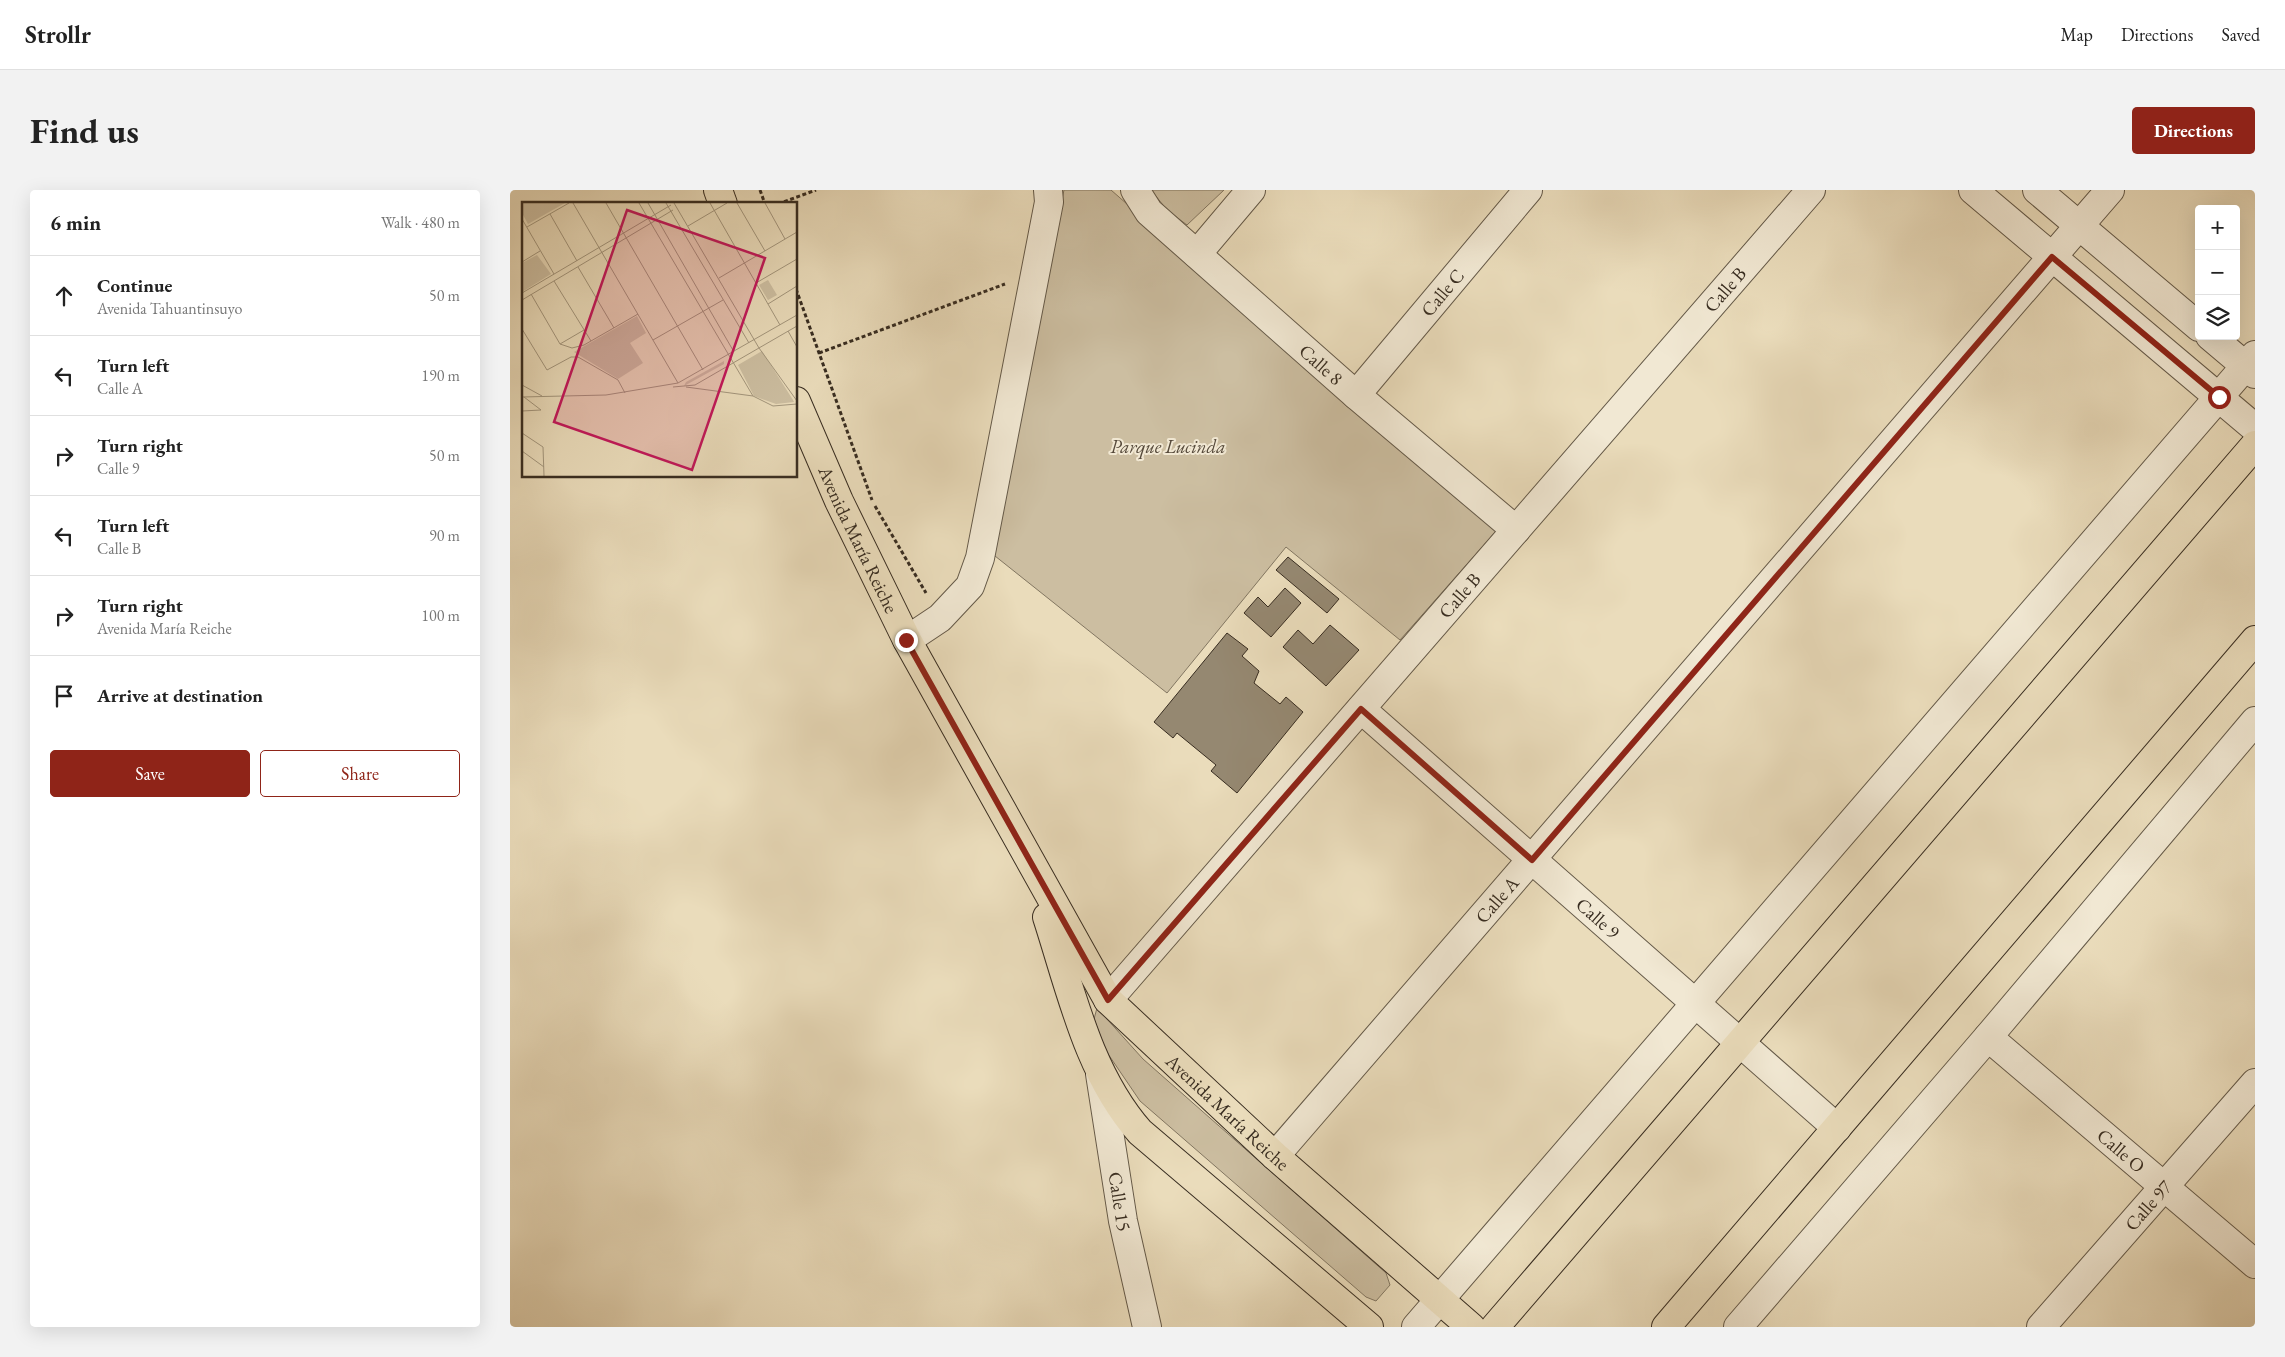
<!DOCTYPE html>
<meta charset="utf-8">
<style>
body{margin:0;font-family:"EB Garamond",serif;background:#f2f2f2;color:#222}
.controls{position:absolute;right:15px;top:15px;display:grid;overflow:hidden;border-radius:5px;box-shadow:0 5px 20px #0002}
.controls button{width:45px;height:45px;display:grid;place-items:center;padding:0;border:0;border-bottom:1px solid #e0e0e0;background:#fff;color:#222;font:25px sans-serif}
.stop{position:absolute;width:15px;height:15px;margin:-11px;border:4px solid #8f2418;border-radius:50%;background:#fff}
.stop.end{background:#8f2418;border-color:#fff;box-shadow:0 1px 5px #0008}
.list{margin:0;padding:0;list-style:none}
h2{display:flex;justify-content:space-between;align-items:center;height:65px;margin:0;padding:0 20px;font-size:21px}
h2 small{font-size:16px;font-weight:400;color:#767676}
.list li{display:grid;grid-template-columns:32px 1fr auto;gap:15px;align-items:center;box-sizing:border-box;height:80px;padding:0 20px;border-top:1px solid #e0e0e0}
.list b{display:block;font-size:19px;white-space:nowrap}
.list p{margin:0;font-size:16px;white-space:nowrap;color:#767676}
.list em{font-size:16px;font-style:normal;color:#767676}
.actions{display:flex;gap:10px;padding:15px 20px}
.actions a{flex:1;padding:11px 0;border:1px solid #8f2418;border-radius:5px;text-align:center;font-size:18px;color:#8f2418}
.actions .main{background:#8f2418;color:#fff}
.icon{flex:none;width:28px;height:28px;fill:none;stroke:currentColor;stroke-width:2;stroke-linecap:round;stroke-linejoin:round}
.map{position:relative;flex:none;width:1745px;height:1137px;overflow:hidden;border-radius:5px}
header{display:flex;align-items:center;gap:30px;box-sizing:border-box;height:70px;padding:0 25px;background:#fff;border-bottom:1px solid #e0e0e0}
header strong{font-size:24px}
nav{display:flex;gap:28px;margin-inline-start:auto;font-size:18px}
.intro{display:flex;align-items:center;justify-content:space-between;box-sizing:border-box;height:120px;padding:0 30px}
h1{margin:0;font-size:35px}
.button{padding:12px 22px;border-radius:5px;background:#8f2418;color:#fff;font-size:18px;font-weight:700}
main{display:flex;gap:30px;padding:0 30px}
aside{flex:1;background:#fff;border-radius:5px;box-shadow:0 5px 20px #0002}
.map>svg:first-child{display:block}
.green{fill:#ccbea1;stroke:#827661}
.building{fill:#958871;stroke:#382d21}
.lines{fill:none;stroke-linecap:round;stroke-linejoin:round}
.minor-casing{stroke:#645948;stroke-width:30}
.major-casing{stroke:#382d21;stroke-width:30}
.path{stroke:#382d21;stroke-width:3;stroke-dasharray:4 2.5;stroke-linecap:butt}
.minor{stroke:#f1e8d3;stroke-width:28}
.major{stroke:#eadcbb;stroke-width:28}
.route{stroke:#8f2418;stroke-width:6}
.labels{text-anchor:middle;stroke-width:4;stroke-linejoin:round;paint-order:stroke}
.street-label{font-size:19px;fill:#382d21;stroke:#f1e8d3}
.park-label{font-size:19px;font-style:italic;fill:#564a3b;stroke:#f1e8d3}
.inset-road{fill:none;stroke:#a3967d;stroke-width:1}
.view{fill:#c2185b;fill-opacity:0.15;stroke:#c2185b;stroke-width:2.5}
.inset-edge{fill:none;stroke:#382d21;stroke-width:2.5}
</style>
<header>
<strong>Strollr</strong>
<nav><a>Map</a><a>Directions</a><a>Saved</a></nav>
</header>
<div class="intro"><h1>Find us</h1><a class="button">Directions</a></div>
<main>
<aside>
<h2>6 min<small>Walk · 480 m</small></h2>
<ul class="list">
<li><svg class="icon" aria-label="ahead" viewBox="0 0 24 24"><path d="M12 20V5M6 11l6-6 6 6"/></svg><div><b>Continue</b><p>Avenida Tahuantinsuyo</p></div><em>50 m</em></li>
<li><svg class="icon" aria-label="left" viewBox="0 0 24 24"><path d="M17 20v-9H6M10 6l-5 5 5 5"/></svg><div><b>Turn left</b><p>Calle A</p></div><em>190 m</em></li>
<li><svg class="icon" aria-label="right" viewBox="0 0 24 24"><path d="M7 20v-9h11M14 6l5 5-5 5"/></svg><div><b>Turn right</b><p>Calle 9</p></div><em>50 m</em></li>
<li><svg class="icon" aria-label="left" viewBox="0 0 24 24"><path d="M17 20v-9H6M10 6l-5 5 5 5"/></svg><div><b>Turn left</b><p>Calle B</p></div><em>90 m</em></li>
<li><svg class="icon" aria-label="right" viewBox="0 0 24 24"><path d="M7 20v-9h11M14 6l5 5-5 5"/></svg><div><b>Turn right</b><p>Avenida María Reiche</p></div><em>100 m</em></li>
<li><svg class="icon" aria-label="arrive" viewBox="0 0 24 24"><path d="M6 21V4h12l-3 4 3 4H6"/></svg><div><b>Arrive at destination</b></div></li>
</ul>
<div class="actions"><a class="main">Save</a><a>Share</a></div>
</aside>
<div class="map">
<svg width="1745" height="1137" viewBox="0 0 1745 1137">
<rect width="100%" height="100%" fill="#eadcbb"/>
<filter id="stains"><feTurbulence type="fractalNoise" baseFrequency=".004" numOctaves="4"/><feColorMatrix values="0 0 0 0 .2 0 0 0 0 .09 0 0 0 0 .02 0 0 0 .5 -.17"/></filter>
<radialGradient id="worn" r=".72"><stop offset=".6" stop-color="#630" stop-opacity="0"/><stop offset="1" stop-color="#630" stop-opacity=".3"/></radialGradient>
<g class="green">
<polygon points="554,0 601,0 988,339 890,450 776,357 657,503 480,362"/>
<polygon points="641,0 714,0 677,35 657,20"/>
<polygon points="587,818 633,869 876,1083 880,1095 866,1111 856,1107 630,911 596,861 584,829"/>
</g>
<g class="building">
<polygon points="778,367 829,409 817,423 766,380"/>
<polygon points="775,398 791,413 761,447 734,423 748,407 758,417"/>
<polygon points="820,435 849,460 816,496 773,457 788,440 803,454"/>
<polygon points="717,443 738,459 732,466 749,481 744,493 770,514 776,507 793,522 727,603 701,581 706,575 667,543 663,548 644,532"/>
</g>
<g class="lines">
<g class="minor-casing">
<g id="minor">
<path id="s1" d="M625,0L639,22L846,205L1006,340"/>
<polyline points="1463,0 1745,238"/>
<polyline points="1527,0 1689,137"/>
<polyline points="687,64 741,0"/>
<polyline points="1700,146 1745,184"/>
<path id="s2" d="M846,205L1018,0"/>
<polyline points="397,450 430,428 460,396 470,368 539,12 538,0"/>
<path id="s3" d="M851,519L1327,938"/>
<path id="s4" d="M598,810L1301,0"/>
<path id="s5" d="M1478,847L1745,1074"/>
<path id="s6" d="M590,884L613,1031L637,1137"/>
<path id="s7" d="M765,966L1600,0"/>
<polyline points="906,1137 1745,165"/>
<polyline points="1228,1137 1478,847 1745,531"/>
<path id="s8" d="M1531,1137L1745,893"/>
</g>
</g>
<g class="major-casing">
<g id="major">
<polyline points="208,0 213,14"/>
<path id="s9" d="M286,211L329,311L397,450L598,810L765,966L961,1137"/>
<path d="M537,727C561,801 578,883 630,942L859,1137"/>
<polyline points="985,1137 1745,255"/>
<polyline points="1156,1137 1745,450"/>
</g>
</g>
<g class="path">
<polyline points="250,0 255,14"/>
<polyline points="268,14 306,0"/>
<polyline points="286,99 362,310"/>
<polyline points="309,163 495,94"/>
<polyline points="365,316 416,403"/>
</g>
<use href="#minor" class="minor"/>
<use href="#major" class="major"/>
</g>
<g class="lines">
<polyline class="route" points="396,450 598,810 851,519 1022,670 1542,67 1709,207"/>
</g>
<g class="labels">
<g class="street-label">
<text dy="7" stroke="none"><textPath href="#s4" startOffset="941">Calle B</textPath></text>
<text dy="7" stroke="none"><textPath href="#s2" startOffset="134">Calle C</textPath></text>
<text dy="7" stroke="none"><textPath href="#s1" startOffset="256">Calle 8</textPath></text>
<text dy="7" stroke="none"><textPath href="#s9" startOffset="152">Avenida María Reiche</textPath></text>
<text dy="7" stroke="none"><textPath href="#s4" startOffset="536">Calle B</textPath></text>
<text dy="7" stroke="none"><textPath href="#s7" startOffset="339">Calle A</textPath></text>
<text dy="7" stroke="none"><textPath href="#s3" startOffset="316">Calle 9</textPath></text>
<text dy="7" stroke="none"><textPath href="#s9" startOffset="840">Avenida María Reiche</textPath></text>
<text dy="7" stroke="none"><textPath href="#s5" startOffset="175">Calle O</textPath></text>
<text dy="7" stroke="none"><textPath href="#s6" startOffset="129">Calle 15</textPath></text>
<text dy="7" stroke="none"><textPath href="#s8" startOffset="162">Calle 97</textPath></text>
</g>
<g class="park-label">
<text x="658" y="263">Parque Lucinda</text>
</g>
</g>
<g transform="translate(12 12)">
<rect width="275" height="275" fill="#eadcbb"/>
<path d="M0,1H43L6,22L0,11ZM15,53L29,72L0,90V61ZM246,78L255,93L246,98L237,83ZM115,114L124,131L108,141L121,161L96,177L52,150ZM240,149L271,198L272,200L254,202L232,194L216,163ZM202,159V162L162,184L164,180Z" fill="#ccbea1"/>
<path class="inset-road" d="M51,1L156,181M84,1L181,168M117,1L231,194M126,1L212,150M144,1L227,141M152,1L237,146L275,199M188,1L258,123M215,1L243,49M243,1L263,37M28,12L55,59M0,17L32,72M166,24L205,1M5,25L47,1M0,60L18,49M56,65L92,126M197,76L275,30M32,79L69,139M234,81L275,57M0,91L149,3M9,92L38,142M0,98L151,8M246,102L275,84M0,127L25,168L49,155H56L96,178L103,191M266,129L275,145M131,138L201,98M38,142L50,146L62,143L116,112M38,142L62,128M0,183L20,194M151,185L173,183L275,124M164,185L231,194L251,204L275,202M0,195L84,193L156,181L275,113M0,209L19,208L2,195M0,231L21,245L22,274M0,249L22,265"/>
<path class="view" d="M105,8L243,56L170,268L32,220Z"/>
<rect width="275" height="275" class="inset-edge"/>
</g>
<rect width="100%" height="100%" filter="url(#stains)"/>
<rect width="100%" height="100%" fill="url(#worn)"/>
</svg>
<div class="controls">
<button>+</button>
<button>−</button>
<button><svg class="icon" aria-label="layers" viewBox="0 0 24 24"><path d="M12 4l9 5-9 5-9-5zM3 14l9 5 9-5"/></svg></button>
</div>
<div class="stop" style="left:1709px;top:207px"></div>
<div class="stop end" style="left:396px;top:450px"></div>
</div>
</main>
